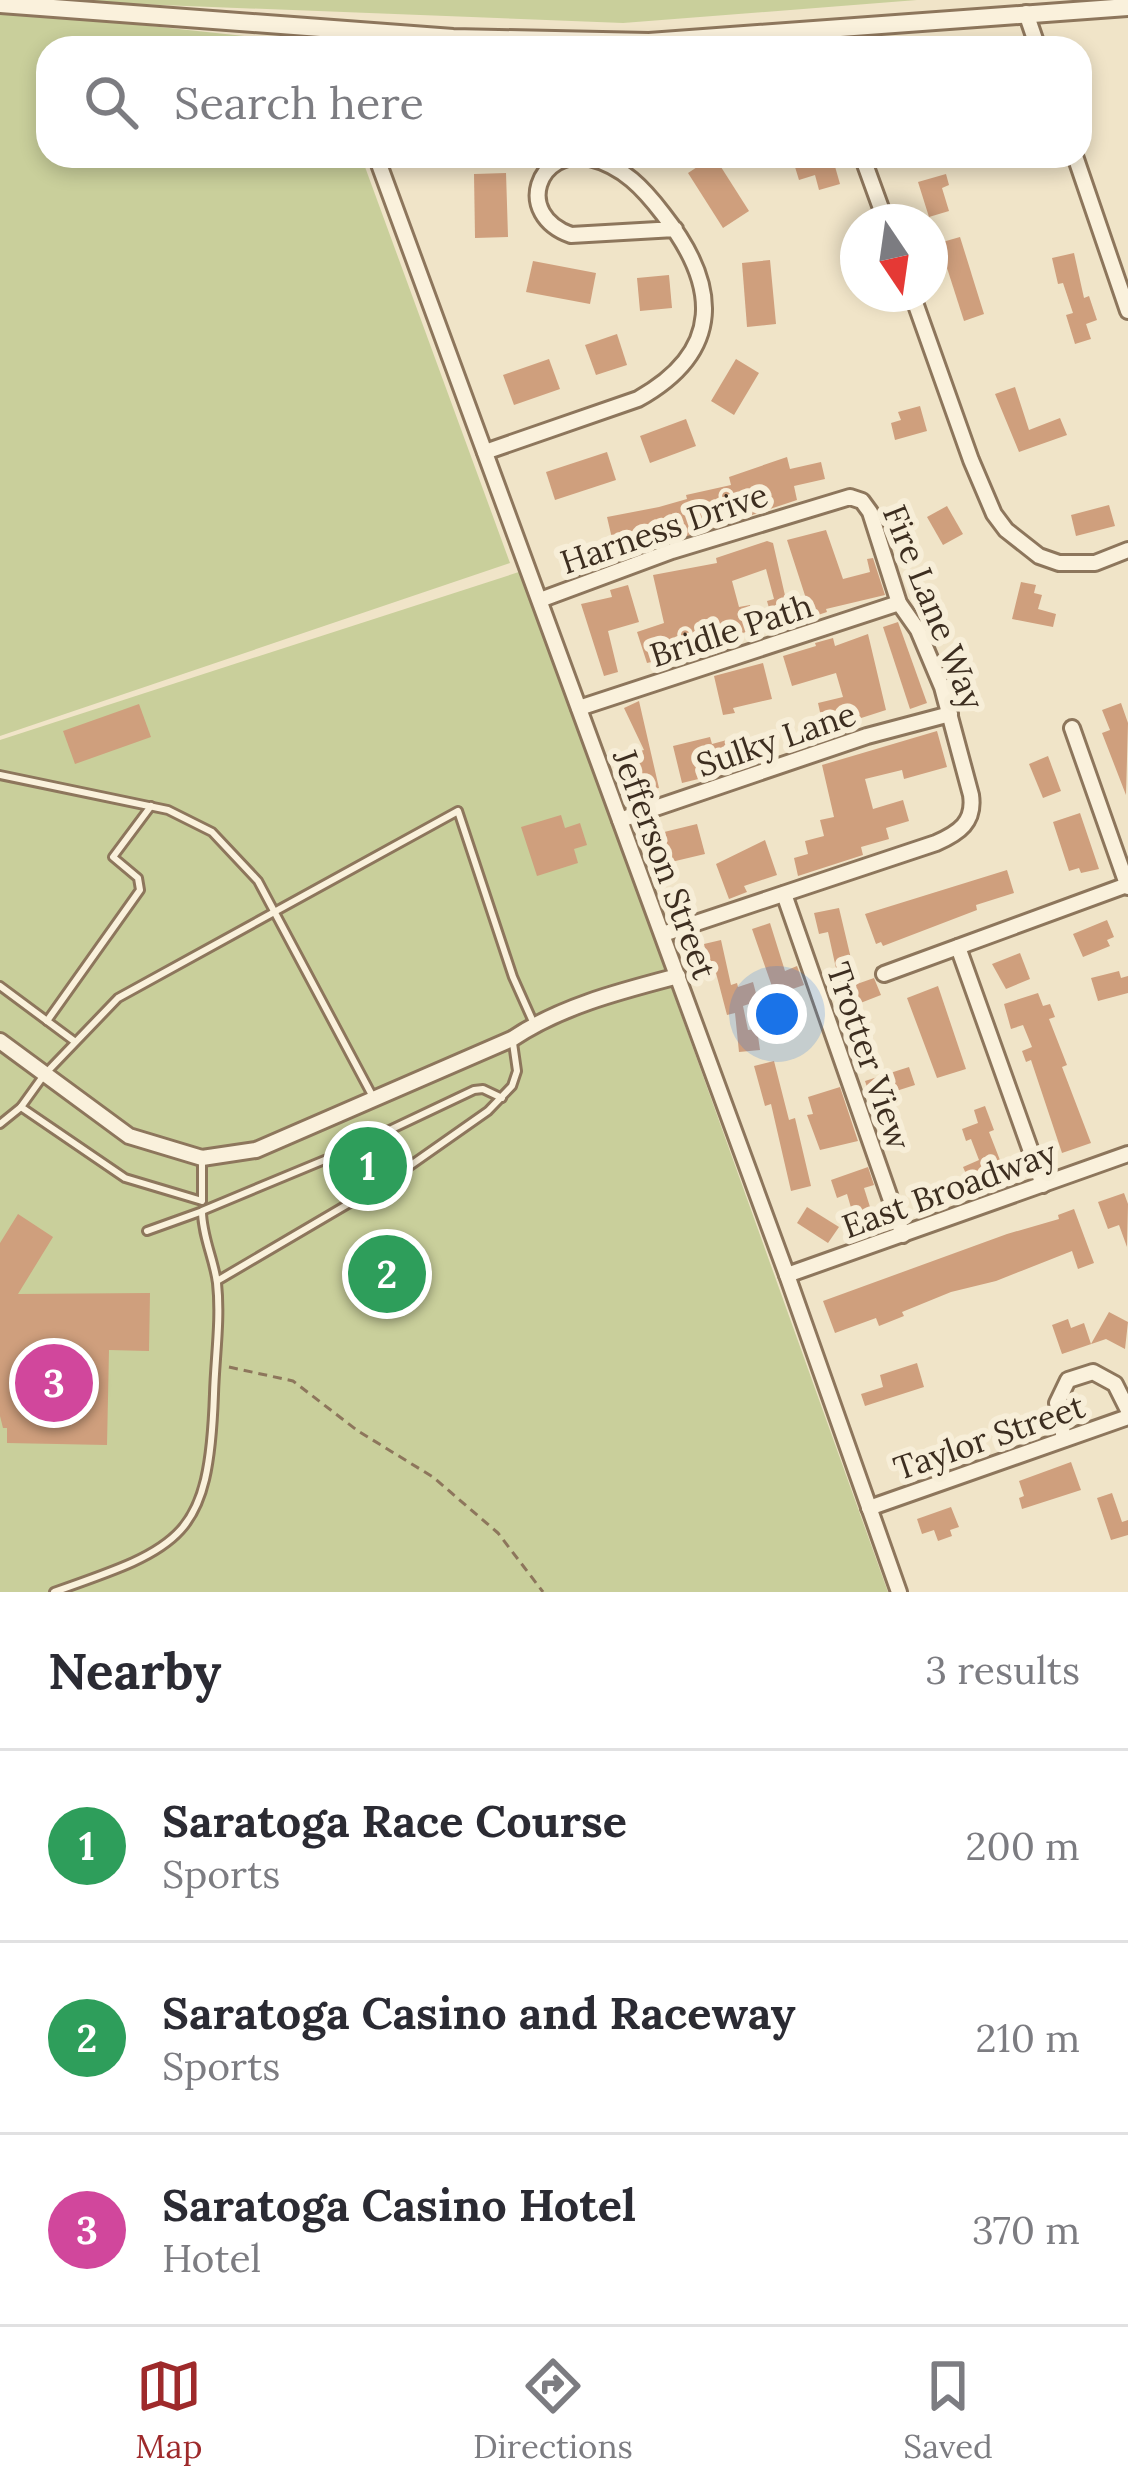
<!DOCTYPE html>
<style>
body{margin:0;font-family:Lora,serif;background:#f7f7f7;color:#2b2b33}
.compass{position:absolute;left:840px;top:204px;width:108px;height:108px;border-radius:50%;background:#fff;box-shadow:0 6px 18px #0003;rotate:167deg}
.you{position:absolute;left:777px;top:1014px;width:42px;height:42px;margin:-30px;border:9px solid #fff;border-radius:50%;background:#1a73e8;box-shadow:0 0 0 18px #1a73e833}
.badge{display:grid;place-items:center;width:78px;height:78px;border-radius:50%;background:#9e2a2b;color:#fff;font-size:39px;font-weight:700}
.pin{position:absolute;translate:-50% -50%;border:6px solid #fff;box-shadow:0 3px 12px #0006}
.list{margin:0;padding:0;list-style:none}
h2{display:flex;justify-content:space-between;align-items:center;height:156px;margin:0;padding:0 48px;font-size:51px}
h2 small{font-size:39px;font-weight:400;color:#7c7c81}
.list li{display:grid;grid-template-columns:78px 1fr auto;gap:36px;align-items:center;box-sizing:border-box;height:192px;padding:0 48px;border-top:3px solid #e1e1e2}
.list b{display:block;font-size:45px;white-space:nowrap}
.list p{margin:0;font-size:39px;white-space:nowrap;color:#7c7c81}
.list em{font-size:39px;font-style:normal;color:#7c7c81}
.icon{flex:none;width:66px;height:66px;fill:none;stroke:currentColor;stroke-width:2;stroke-linecap:round;stroke-linejoin:round}
.map{position:relative;flex:none;width:1128px;height:1592px;overflow:hidden}
.search{position:absolute;background:#fff;box-shadow:0 6px 18px #0003;left:36px;right:36px;top:36px;height:132px;display:flex;align-items:center;gap:30px;box-sizing:border-box;padding:0 42px;border-radius:36px;color:#7c7c81;font-size:45px}
.sheet{height:732px;background:#fff}
nav{display:flex;justify-content:space-around;align-items:center;box-sizing:border-box;height:168px;border-top:3px solid #e1e1e2;background:#fff;font-size:33px;color:#7c7c81}
nav a{display:grid;justify-items:center;gap:6px}
nav .on{color:#9e2a2b}
.map>svg:first-child{display:block}
.green{fill:#c9cf9b}
.building{fill:#cf9f7d}
.lines{fill:none;stroke-linecap:round;stroke-linejoin:round}
.service-casing{stroke:#8d765c;stroke-width:12}
.minor-casing{stroke:#8d765c;stroke-width:20}
.tertiary-casing{stroke:#8d765c;stroke-width:22}
.path{stroke:#8d765c;stroke-width:3;stroke-dasharray:9 6;stroke-linecap:butt}
.service{stroke:#faf1dc;stroke-width:6}
.minor{stroke:#faf1dc;stroke-width:14}
.tertiary{stroke:#faf1dc;stroke-width:16}
.labels{text-anchor:middle;stroke-width:12;stroke-linejoin:round;paint-order:stroke}
.street-label{font-size:33px;fill:#3d2e20;stroke:#f7eed8}
</style>
<div class="map">
<svg width="1128" height="1592" viewBox="0 0 1128 1592">
<rect width="100%" height="100%" fill="#f0e4c8"/>
<g class="green">
<polygon points="34,0 917,0 623,23"/>
<polygon points="0,10 320,44 322,48 48,48 48,156 361,156 510,563 0,736"/>
<polygon points="522,571 888,1592 0,1592 0,740"/>
</g>
<g class="building">
<polygon points="714,156 749,211 723,228 688,173"/>
<polygon points="808,156 832,156 840,184 819,190 815,175 799,180 795,167 810,162"/>
<polygon points="506,173 508,237 475,238 474,174"/>
<polygon points="946,174 949,185 942,188 949,211 929,217 918,182"/>
<polygon points="960,237 984,314 964,321 939,243"/>
<polygon points="1074,253 1084,298 1089,296 1097,320 1086,324 1091,339 1075,344 1066,315 1073,313 1063,283 1058,284 1052,258"/>
<polygon points="770,260 776,324 747,327 742,263"/>
<polygon points="533,261 596,273 590,304 526,292"/>
<polygon points="669,275 672,308 640,311 637,278"/>
<polygon points="617,334 627,365 596,375 585,345"/>
<polygon points="549,359 560,389 514,405 503,375"/>
<polygon points="736,359 759,373 734,415 711,401"/>
<polygon points="1015,387 1029,430 1060,418 1067,435 1019,452 995,394"/>
<polygon points="920,406 927,431 895,440 891,423 901,420 898,412"/>
<polygon points="686,419 696,446 650,463 640,436"/>
<polygon points="607,452 616,480 555,500 546,472"/>
<polygon points="787,457 790,469 821,462 825,479 794,486 797,500 617,560 607,517 659,507 687,499 686,495 731,485 729,477"/>
<polygon points="1109,505 1115,526 1076,536 1071,515"/>
<polygon points="947,506 963,534 943,545 927,517"/>
<polygon points="826,530 843,579 870,572 867,559 873,558 885,595 826,609 827,612 812,617 787,540"/>
<polygon points="767,541 773,543 792,626 775,629 767,601 774,599 766,569 732,581 739,607 750,605 756,630 691,644 693,652 647,663 637,632 664,623 653,575 717,563 716,558"/>
<polygon points="1021,582 1036,585 1034,593 1042,595 1038,609 1056,614 1053,627 1012,619"/>
<polygon points="628,585 639,622 608,631 618,672 604,676 581,604 612,597 610,590"/>
<polygon points="898,622 927,703 910,709 883,627"/>
<polygon points="868,634 886,710 824,730 818,703 843,697 836,673 792,686 783,656 816,646 815,643 833,638 835,646"/>
<polygon points="763,663 772,699 733,708 735,713 723,715 714,676"/>
<polygon points="639,701 659,788 641,792 632,753 644,750 624,708"/>
<polygon points="1121,703 1128,723 1126,795 1102,733 1110,730 1102,710"/>
<polygon points="139,704 151,737 75,764 63,731"/>
<polygon points="937,731 947,767 904,779 902,770 865,779 873,809 903,800 909,821 886,828 889,839 861,847 863,855 798,876 794,858 808,854 805,841 824,836 820,820 834,817 822,765"/>
<polygon points="710,737 712,744 738,737 744,761 718,768 719,774 682,783 673,746"/>
<polygon points="1048,756 1061,791 1043,798 1029,764"/>
<polygon points="1080,813 1099,869 1081,873 1079,868 1069,871 1053,822"/>
<polygon points="561,815 565,828 580,823 587,845 574,849 578,863 537,876 521,827"/>
<polygon points="697,824 705,854 667,863 660,833"/>
<polygon points="765,840 777,875 744,886 747,892 729,899 716,864"/>
<polygon points="1007,870 1014,893 976,905 977,910 883,946 881,942 876,944 865,914"/>
<polygon points="839,908 857,984 874,978 881,995 845,1009 828,932 819,934 814,913"/>
<polygon points="1107,920 1114,937 1107,940 1110,946 1083,957 1073,934"/>
<polygon points="770,923 785,971 797,966 804,985 775,995 752,929"/>
<polygon points="721,940 731,985 737,983 738,987 753,982 758,1001 743,1006 748,1030 757,1029 760,1050 739,1052 735,1013 727,1015 716,973 711,974 704,944"/>
<polygon points="1020,953 1030,979 1006,989 992,964"/>
<polygon points="1119,971 1121,978 1128,976 1128,993 1098,1001 1091,978"/>
<polygon points="938,986 966,1069 937,1078 907,998"/>
<polygon points="1038,993 1043,1006 1050,1004 1055,1017 1049,1019 1067,1065 1062,1067 1091,1143 1062,1153 1031,1060 1026,1062 1022,1051 1032,1047 1023,1025 1011,1029 1004,1004"/>
<polygon points="774,1061 789,1120 795,1118 811,1186 791,1191 771,1104 765,1106 754,1066"/>
<polygon points="909,1067 915,1085 871,1099 865,1081"/>
<polygon points="840,1087 858,1141 820,1150 807,1115 813,1114 808,1097"/>
<polygon points="985,1106 994,1130 989,1132 1005,1173 971,1185 963,1167 979,1160 971,1139 966,1141 962,1129 978,1123 974,1110"/>
<polygon points="868,1167 874,1185 864,1188 877,1229 859,1235 847,1194 837,1198 831,1180"/>
<polygon points="1124,1193 1128,1204 1127,1247 1119,1225 1108,1229 1098,1202"/>
<polygon points="807,1207 839,1227 828,1243 797,1223"/>
<polygon points="1074,1209 1094,1263 1078,1269 1072,1251 996,1281 951,1292 902,1312 904,1316 879,1326 876,1318 835,1333 823,1301 1007,1234 1059,1219 1058,1215"/>
<polygon points="18,1214 53,1237 18,1294 150,1293 149,1351 109,1350 107,1445 7,1443 7,1428 3,1428 0,1416 0,1243"/>
<polygon points="1109,1312 1128,1322 1125,1349 1106,1339 1062,1354 1052,1325 1068,1319 1071,1328 1084,1323 1091,1344"/>
<polygon points="917,1363 924,1387 865,1406 861,1394 883,1387 880,1375"/>
<polygon points="1071,1462 1081,1490 1022,1509 1019,1498 1024,1496 1019,1481"/>
<polygon points="1112,1493 1122,1522 1128,1520 1128,1535 1111,1540 1097,1498"/>
<polygon points="951,1507 959,1527 950,1530 952,1536 938,1541 934,1530 922,1534 917,1519"/>
</g>
<g class="lines">
<g class="service-casing">
<g id="service">
<polyline points="0,775 168,810 212,832 258,881 373,1097"/>
<polyline points="0,986 74,1041"/>
<polyline points="47,1021 140,890 138,878 113,857 151,806"/>
<polyline points="21,1107 125,1178 202,1201"/>
<polyline points="0,1124 21,1107 44,1075 118,998 458,811 513,977 534,1024"/>
<polyline points="202,1200 202,1159"/>
<polyline points="147,1231 200,1212"/>
<polyline points="217,1281 394,1177 488,1111 512,1086 517,1071 513,1043"/>
<path d="M54,1592C183,1547 209,1538 214,1394C215,1358 221,1319 217,1283C214,1259 202,1236 202,1211L339,1154L474,1090L483,1089L502,1098"/>
</g>
</g>
<g class="minor-casing">
<g id="minor">
<polyline points="1026,13 1038,48"/>
<polyline points="346,30 348,48"/>
<polyline points="376,156 787,1275 899,1592"/>
<polyline points="862,156 886,222"/>
<polyline points="1075,156 1128,311"/>
<polyline points="912,294 971,460 994,514 1006,530 1039,556 1059,563 1095,563 1128,550"/>
<path d="M485,452L638,399C724,351 719,285 663,214C644,189 623,166 590,158C538,147 513,214 571,235L675,229"/>
<path d="M540,600L672,551L850,497L862,501L870,512L899,603L918,630L942,687L971,795C975,822 959,833 936,843L663,934"/>
<polyline points="579,708 899,603"/>
<polyline points="1072,728 1128,887"/>
<polyline points="620,820 867,736 950,714"/>
<polyline points="784,894 903,1235"/>
<polyline points="958,947 1043,1185"/>
<polyline points="884,974 1127,885"/>
<path d="M0,1041L129,1136L202,1158L256,1150L512,1039C561,1006 621,991 678,976"/>
<polyline points="787,1275 1128,1154"/>
<polyline points="1064,1439 1057,1403 1068,1380 1093,1372 1115,1384 1128,1410"/>
<polyline points="869,1508 1128,1417"/>
</g>
</g>
<g class="tertiary-casing">
<polyline id="tertiary" points="0,4 453,38 649,42 1128,7"/>
</g>
<polyline class="path" points="229,1367 293,1381 358,1431 433,1477 498,1533 543,1592"/>
<use href="#service" class="service"/>
<use href="#minor" class="minor"/>
<use href="#tertiary" class="tertiary"/>
</g>
<g class="labels">
<g class="street-label">
<text transform="translate(664 528) rotate(-19)" y="12">Harness Drive</text>
<text transform="translate(934 607) rotate(68)" y="12">Fire Lane Way</text>
<text transform="translate(731 630) rotate(-18)" y="12">Bridle Path</text>
<text transform="translate(776 739) rotate(-19)" y="12">Sulky Lane</text>
<text transform="translate(665 864) rotate(70)" y="12">Jefferson Street</text>
<text transform="translate(869 1056) rotate(71)" y="12">Trotter View</text>
<text transform="translate(949 1189) rotate(-20)" y="12">East Broadway</text>
<text transform="translate(989 1437) rotate(-19)" y="12">Taylor Street</text>
</g>
</g>
</svg>
<svg class="compass" viewBox="-18 -18 36 36"><path d="M0-13l5 13h-10z" fill="#e53935"/><path d="M0 13l5-13h-10z" fill="#7c7c81"/></svg>
<div class="you"></div>
<div class="pin badge" style="left:368px;top:1166px;background:#2e9e5b">1</div>
<div class="pin badge" style="left:387px;top:1274px;background:#2e9e5b">2</div>
<div class="pin badge" style="left:54px;top:1383px;background:#d1479c">3</div>
<div class="search"><svg class="icon" aria-label="search" viewBox="0 0 24 24"><circle cx="10" cy="10" r="6"/><path d="M15 15l6 6"/></svg>Search here</div>
</div>
<section class="sheet">
<h2>Nearby<small>3 results</small></h2>
<ul class="list">
<li><span class="badge" style="background:#2e9e5b">1</span><div><b>Saratoga Race Course</b><p>Sports</p></div><em>200 m</em></li>
<li><span class="badge" style="background:#2e9e5b">2</span><div><b>Saratoga Casino and Raceway</b><p>Sports</p></div><em>210 m</em></li>
<li><span class="badge" style="background:#d1479c">3</span><div><b>Saratoga Casino Hotel</b><p>Hotel</p></div><em>370 m</em></li>
</ul>
</section>
<nav>
<a class="on"><svg class="icon" aria-label="map" viewBox="0 0 24 24"><path d="M3 6l6-2 6 2 6-2v14l-6 2-6-2-6 2zM9 4v14M15 6v14"/></svg>Map</a>
<a><svg class="icon" aria-label="directions" viewBox="0 0 24 24"><path d="M12 3l9 9-9 9-9-9zM9 14v-3h6M13 9l2 2-2 2"/></svg>Directions</a>
<a><svg class="icon" aria-label="saved" viewBox="0 0 24 24"><path d="M7 4h10v16l-5-4-5 4z"/></svg>Saved</a>
</nav>
